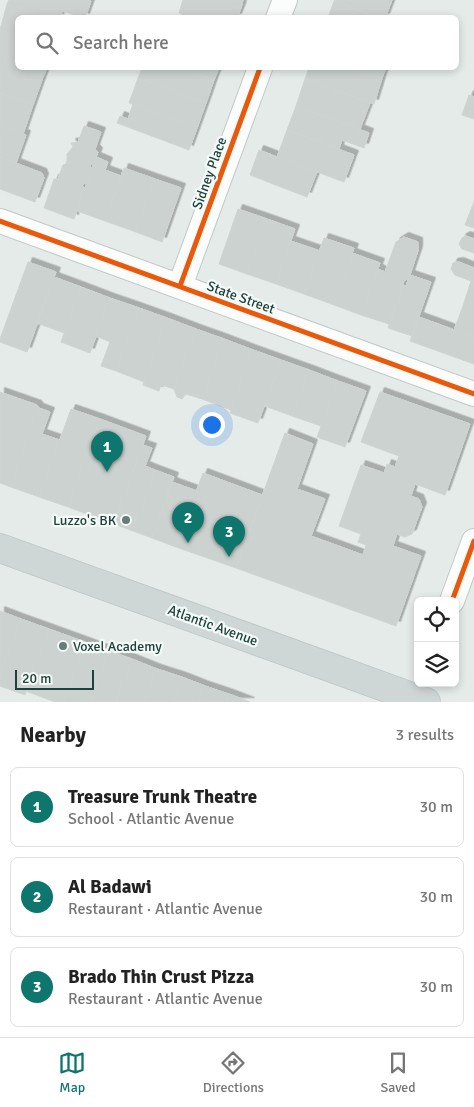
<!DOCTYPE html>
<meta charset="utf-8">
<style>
body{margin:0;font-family:Signika,sans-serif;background:#f6f6f6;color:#222}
.controls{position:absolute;right:15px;bottom:15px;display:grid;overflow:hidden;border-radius:8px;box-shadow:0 2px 8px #0003}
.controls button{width:45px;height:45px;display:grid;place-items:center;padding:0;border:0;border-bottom:1px solid #e0e0e0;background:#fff;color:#222;font:25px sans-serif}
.scale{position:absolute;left:15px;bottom:12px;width:79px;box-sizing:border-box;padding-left:5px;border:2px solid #20403b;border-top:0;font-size:14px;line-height:18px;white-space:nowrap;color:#20403b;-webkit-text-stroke:4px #f3faf7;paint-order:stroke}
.you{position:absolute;left:211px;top:424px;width:18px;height:18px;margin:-12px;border:4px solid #fff;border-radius:50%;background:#1a73e8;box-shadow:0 0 0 8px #1a73e833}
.badge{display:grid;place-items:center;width:32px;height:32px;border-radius:50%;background:#0f766e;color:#fff;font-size:16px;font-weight:700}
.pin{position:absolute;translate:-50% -41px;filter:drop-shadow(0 1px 2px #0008)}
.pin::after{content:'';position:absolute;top:26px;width:18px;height:15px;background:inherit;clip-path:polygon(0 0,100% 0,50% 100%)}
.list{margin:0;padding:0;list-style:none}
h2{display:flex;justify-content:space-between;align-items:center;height:65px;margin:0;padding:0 20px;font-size:21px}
h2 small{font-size:16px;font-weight:400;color:#767676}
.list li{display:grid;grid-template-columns:32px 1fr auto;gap:15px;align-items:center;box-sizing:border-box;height:80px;margin:0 10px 10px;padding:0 10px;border:1px solid #e0e0e0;border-radius:8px}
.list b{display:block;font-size:19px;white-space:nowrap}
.list p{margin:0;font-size:16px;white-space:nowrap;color:#767676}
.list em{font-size:16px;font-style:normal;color:#767676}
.icon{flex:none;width:28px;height:28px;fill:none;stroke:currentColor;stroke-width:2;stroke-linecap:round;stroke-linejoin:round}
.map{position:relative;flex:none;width:474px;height:702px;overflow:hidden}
.search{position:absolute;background:#fff;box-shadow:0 2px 8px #0003;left:15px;right:15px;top:15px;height:55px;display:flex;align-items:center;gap:12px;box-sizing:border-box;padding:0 18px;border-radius:8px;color:#767676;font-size:19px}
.sheet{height:335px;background:#fff}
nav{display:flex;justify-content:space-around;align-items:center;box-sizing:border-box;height:70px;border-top:1px solid #e0e0e0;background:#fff;font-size:14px;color:#767676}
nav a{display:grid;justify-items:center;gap:2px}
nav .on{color:#0f766e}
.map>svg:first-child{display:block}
.building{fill:#ccd2d0;stroke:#ced4d2;filter:url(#shadow)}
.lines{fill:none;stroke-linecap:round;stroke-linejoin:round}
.street-casing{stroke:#c2c8c6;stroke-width:26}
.primary-casing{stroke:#c0cac8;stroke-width:30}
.street{stroke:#fbfcfc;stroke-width:24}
.primary{stroke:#ced7d5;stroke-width:28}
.cycleway-casing{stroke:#f3faf7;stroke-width:8}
.cycleway{stroke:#e8590c;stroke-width:5}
.poi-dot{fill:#657c78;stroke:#f3faf7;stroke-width:2}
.labels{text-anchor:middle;stroke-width:4.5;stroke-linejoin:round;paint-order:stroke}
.street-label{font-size:14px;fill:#20403b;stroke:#f3faf7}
.poi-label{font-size:14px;fill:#20403b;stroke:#f3faf7;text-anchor:end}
</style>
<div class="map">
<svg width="474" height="702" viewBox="0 0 474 702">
<defs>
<filter id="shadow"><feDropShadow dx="4.5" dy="-4.5" stdDeviation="0" flood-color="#0004"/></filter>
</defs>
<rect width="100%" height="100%" fill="#e5ebe9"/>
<g class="building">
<polygon points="9,0 89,0 91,1 85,18 62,11 60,18 44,18 7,4"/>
<polygon points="183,0 219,0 241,8 237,18 191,18 179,13"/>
<polygon points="219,0 243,0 241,8"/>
<polygon points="334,0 392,0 385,18 378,18"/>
<polygon points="334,1 378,18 328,18"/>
<polygon points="7,4 44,18 18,18 18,36 0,30"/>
<polygon points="0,30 18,36 18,67 0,61"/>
<polygon points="0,61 43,77 33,105 0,93"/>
<polygon points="18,68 47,68 43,77"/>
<polygon points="142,68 181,68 214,80 206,103 138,78"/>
<polygon points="181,68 219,68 214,80"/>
<polygon points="309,68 353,68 382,78 374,104 305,79"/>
<polygon points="353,68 386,68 382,78"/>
<polygon points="138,78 206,103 197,128 129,103"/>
<polygon points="305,79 370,103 360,129 296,106"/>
<polygon points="0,93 33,105 23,134 0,126"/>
<polygon points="469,95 474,97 474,119 462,115"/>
<polygon points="133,104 197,128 189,150 117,123 120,116 128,119"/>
<polygon points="296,106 369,133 364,148 342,140 339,149 287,130"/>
<polygon points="0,126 26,135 16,163 0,157"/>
<polygon points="84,126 101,132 95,149 98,152 94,163 90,165 92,171 87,182 82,185 85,189 74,219 44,208 54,179 58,179 63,165 67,164 67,154 73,147 71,143 78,142"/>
<polygon points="287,130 354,155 344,182 277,157"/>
<polygon points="259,150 317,172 307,197 250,175"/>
<polygon points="0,157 42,173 44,178 35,202 0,189"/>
<polygon points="96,157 108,162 105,170 121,176 105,221 77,211"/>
<polygon points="124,168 155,179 136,232 105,221"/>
<polygon points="155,179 181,188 162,242 136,232"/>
<polygon points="474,202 474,228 465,225"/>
<polygon points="238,209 267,219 247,274 219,264"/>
<polygon points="267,219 295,229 276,284 247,274"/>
<polygon points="466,236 474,239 474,253 462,249 459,244 462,238"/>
<polygon points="404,237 418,242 418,251 409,278 404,281 389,324 361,315 378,269 385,272 396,242"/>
<polygon points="324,238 354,248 334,305 304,294"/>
<polygon points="291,241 320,251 304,294 276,284"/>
<polygon points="352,253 380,263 361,315 334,305"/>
<polygon points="28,262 56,272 27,352 0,342 0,339"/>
<polygon points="459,262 474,268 474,282 455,275 451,269 453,263"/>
<polygon points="410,275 431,282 412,336 388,328 403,285 406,286"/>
<polygon points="54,277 81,287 64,333 37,323"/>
<polygon points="471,281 474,282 474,310 463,306"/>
<polygon points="81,287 110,298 90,353 61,342"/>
<polygon points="110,298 139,308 116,371 101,366 110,342 96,336"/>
<polygon points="463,306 474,310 474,337 454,330"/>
<polygon points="139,308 167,318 144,382 116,371"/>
<polygon points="419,317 474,337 474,364 410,341"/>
<polygon points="167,318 196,329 174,389 161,385 159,391 143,385"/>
<polygon points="196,329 224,339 202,399 186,394 182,399 177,397 174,389"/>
<polygon points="224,339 253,350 231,410 202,399"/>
<polygon points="253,350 281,360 258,423 230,413"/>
<polygon points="281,360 309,370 292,416 265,406"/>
<polygon points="309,370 338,381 321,426 292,416"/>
<polygon points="338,381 366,391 345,447 317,437"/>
<polygon points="0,392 37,405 39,408 11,487 0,483"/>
<polygon points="380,392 470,424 445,495 415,484 411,496 419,499 422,507 417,520 412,534 405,537 397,534 393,546 421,556 396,626 236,568 285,433 313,444 297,489 325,499 311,536 363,555 366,545 358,542 361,534 339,526 361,465 384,473 387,464 395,467 399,456 361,442"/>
<polygon points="39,408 50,412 42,434 60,440 39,497 11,487"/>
<polygon points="71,409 100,419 68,507 39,497"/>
<polygon points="100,419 146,436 114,524 68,507"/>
<polygon points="143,445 152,448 145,466 155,470 133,531 114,524"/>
<polygon points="155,470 174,477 152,538 133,531"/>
<polygon points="203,473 262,495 236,568 176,547"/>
<polygon points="172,482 197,491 176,547 152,538"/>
<polygon points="0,611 21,619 0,676"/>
<polygon points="21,619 49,629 25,695 0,686 0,676"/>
<polygon points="49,629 85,642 64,702 55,702 26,691"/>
<polygon points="85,642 109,651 91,702 64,702"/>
<polygon points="109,651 132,659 116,702 91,702"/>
<polygon points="132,659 157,669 145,702 116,702"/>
<polygon points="157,669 182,677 173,702 145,702"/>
<polygon points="182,677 205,686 199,702 173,702"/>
<polygon points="205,686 229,694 226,702 199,702"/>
<polygon points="229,694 250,702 226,702"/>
</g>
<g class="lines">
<g class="street-casing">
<g id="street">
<polyline points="278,18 285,0"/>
<polyline points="0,221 474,394"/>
<polyline points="180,286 260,68"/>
<polyline points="452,601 474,541"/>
</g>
</g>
<g class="primary-casing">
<polyline id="primary" points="0,548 426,702"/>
</g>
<use href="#street" class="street"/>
<use href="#primary" class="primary"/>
<g class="cycleway-casing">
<g id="cycleway">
<polyline points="0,221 474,394"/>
<polyline points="180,286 260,68"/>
<polyline points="452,601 474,541"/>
</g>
</g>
<use href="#cycleway" class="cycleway"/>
</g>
<g class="poi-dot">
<circle cx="126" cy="520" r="5"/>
<circle cx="63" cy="646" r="5"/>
</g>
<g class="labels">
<g class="street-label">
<text transform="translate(209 173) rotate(-70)" y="5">Sidney Place</text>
<text transform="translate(241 297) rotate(20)" y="5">State Street</text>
<text transform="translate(213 625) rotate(20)" y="5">Atlantic Avenue</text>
</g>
<g class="poi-label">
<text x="116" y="525">Luzzo's BK</text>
<text x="73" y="651" text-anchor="start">Voxel Academy</text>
</g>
</g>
</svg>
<div class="controls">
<button><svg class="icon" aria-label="locate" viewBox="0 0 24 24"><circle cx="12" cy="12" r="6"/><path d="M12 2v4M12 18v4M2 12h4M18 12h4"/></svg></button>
<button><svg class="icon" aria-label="layers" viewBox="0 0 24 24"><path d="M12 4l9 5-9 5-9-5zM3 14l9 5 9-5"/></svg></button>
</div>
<div class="scale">20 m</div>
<div class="you"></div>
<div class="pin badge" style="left:107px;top:472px">1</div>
<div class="pin badge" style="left:188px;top:543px">2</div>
<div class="pin badge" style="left:229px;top:557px">3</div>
<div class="search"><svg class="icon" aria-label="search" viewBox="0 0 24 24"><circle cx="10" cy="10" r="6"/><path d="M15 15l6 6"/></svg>Search here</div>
</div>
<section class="sheet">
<h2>Nearby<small>3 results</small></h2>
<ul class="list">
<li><span class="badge">1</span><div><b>Treasure Trunk Theatre</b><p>School · Atlantic Avenue</p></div><em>30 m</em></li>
<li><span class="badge">2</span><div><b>Al Badawi</b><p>Restaurant · Atlantic Avenue</p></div><em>30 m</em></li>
<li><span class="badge">3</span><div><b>Brado Thin Crust Pizza</b><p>Restaurant · Atlantic Avenue</p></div><em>30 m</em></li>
</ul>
</section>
<nav>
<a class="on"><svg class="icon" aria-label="map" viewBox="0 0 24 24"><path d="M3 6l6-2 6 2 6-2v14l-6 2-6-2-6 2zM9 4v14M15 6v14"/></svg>Map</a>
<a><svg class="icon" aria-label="directions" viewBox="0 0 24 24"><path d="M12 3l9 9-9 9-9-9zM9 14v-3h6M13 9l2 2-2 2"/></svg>Directions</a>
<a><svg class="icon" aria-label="saved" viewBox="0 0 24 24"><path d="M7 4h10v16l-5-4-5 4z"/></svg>Saved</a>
</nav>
